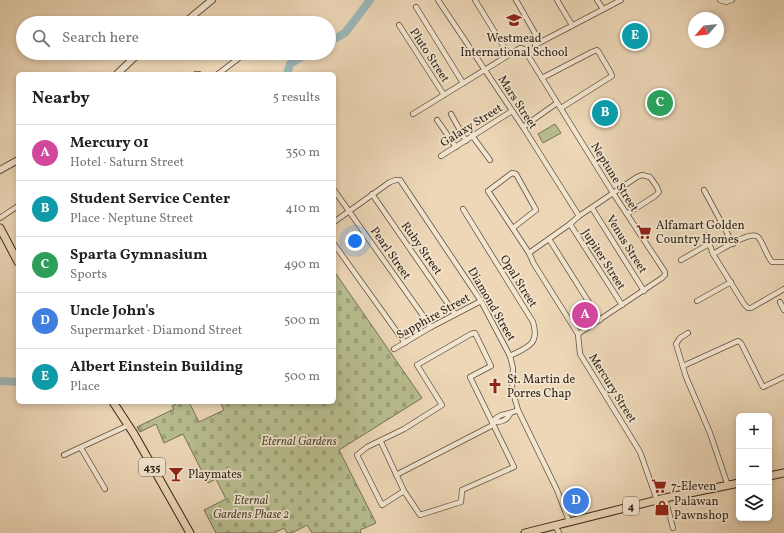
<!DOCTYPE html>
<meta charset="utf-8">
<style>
body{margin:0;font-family:Vollkorn,serif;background:#f2f2f2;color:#222}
.controls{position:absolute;right:12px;bottom:12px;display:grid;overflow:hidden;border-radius:6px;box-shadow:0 2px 6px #0003}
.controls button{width:36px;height:36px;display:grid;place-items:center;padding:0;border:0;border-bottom:1px solid #e0e0e0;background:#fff;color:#222;font:20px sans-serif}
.compass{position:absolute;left:688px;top:12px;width:36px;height:36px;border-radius:50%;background:#fff;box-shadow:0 2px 6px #0003;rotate:243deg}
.you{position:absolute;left:355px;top:241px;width:14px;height:14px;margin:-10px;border:3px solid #fff;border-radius:50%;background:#1a73e8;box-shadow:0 0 0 6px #1a73e833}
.badge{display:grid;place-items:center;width:26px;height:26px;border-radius:50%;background:#8f2418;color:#fff;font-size:13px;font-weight:700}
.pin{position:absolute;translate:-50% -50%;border:2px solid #fff;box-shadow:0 1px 4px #0006}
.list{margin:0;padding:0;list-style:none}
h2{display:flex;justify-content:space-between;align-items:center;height:52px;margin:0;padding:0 16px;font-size:17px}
h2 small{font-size:13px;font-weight:400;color:#767676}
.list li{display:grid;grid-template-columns:26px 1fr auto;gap:12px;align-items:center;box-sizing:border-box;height:56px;padding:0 16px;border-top:1px solid #e0e0e0}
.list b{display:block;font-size:15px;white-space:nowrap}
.list p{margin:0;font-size:13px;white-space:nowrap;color:#767676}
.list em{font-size:13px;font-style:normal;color:#767676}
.icon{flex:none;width:22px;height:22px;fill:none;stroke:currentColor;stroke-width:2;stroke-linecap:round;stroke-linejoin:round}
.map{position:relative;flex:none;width:784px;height:533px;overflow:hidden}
.search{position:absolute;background:#fff;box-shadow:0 2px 6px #0003;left:16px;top:16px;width:320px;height:44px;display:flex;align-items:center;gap:10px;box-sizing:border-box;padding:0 14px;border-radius:22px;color:#767676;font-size:15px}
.panel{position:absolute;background:#fff;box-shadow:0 2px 6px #0003;left:16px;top:72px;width:320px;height:332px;border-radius:6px}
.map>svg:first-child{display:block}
.grass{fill:#b8be8f;stroke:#747154}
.cemetery{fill:url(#cemetery-stones);stroke:#747154}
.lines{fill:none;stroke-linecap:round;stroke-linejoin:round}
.river{stroke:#9db7b8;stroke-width:8}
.minor-casing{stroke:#5e5140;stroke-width:6}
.tertiary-casing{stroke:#5e5140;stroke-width:8}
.primary-casing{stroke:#2f2418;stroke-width:9}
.minor{stroke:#f3e5d0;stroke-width:4.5}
.tertiary{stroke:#f3e5d0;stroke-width:6}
.primary{stroke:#edd7b7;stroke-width:7}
.labels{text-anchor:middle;stroke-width:3.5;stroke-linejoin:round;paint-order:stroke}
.shield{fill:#f3e5d0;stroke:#6a5e4f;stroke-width:1}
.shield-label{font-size:11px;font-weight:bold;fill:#2f2418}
.poi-label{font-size:12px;fill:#2f2418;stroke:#f3e5d0;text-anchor:start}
.street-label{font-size:12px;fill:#2f2418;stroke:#f3e5d0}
.park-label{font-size:12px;font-style:italic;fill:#514a36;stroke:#f3e5d0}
</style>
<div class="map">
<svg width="784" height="533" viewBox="0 0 784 533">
<defs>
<pattern id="cemetery-stones" width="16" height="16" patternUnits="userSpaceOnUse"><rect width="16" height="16" fill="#b8be8f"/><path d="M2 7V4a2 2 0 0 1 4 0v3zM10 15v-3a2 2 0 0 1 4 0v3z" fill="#9ea37b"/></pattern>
</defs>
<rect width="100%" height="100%" fill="#edd7b7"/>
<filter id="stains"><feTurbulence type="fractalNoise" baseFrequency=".005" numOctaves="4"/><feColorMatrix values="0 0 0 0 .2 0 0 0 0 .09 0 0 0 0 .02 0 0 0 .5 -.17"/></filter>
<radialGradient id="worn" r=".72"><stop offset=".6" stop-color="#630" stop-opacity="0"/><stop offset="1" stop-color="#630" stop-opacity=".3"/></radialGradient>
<polygon class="grass" points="555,124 561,133 543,143 538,134"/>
<polygon class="cemetery" points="334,271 422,398 339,450 376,523 360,530 361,533 312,533 307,525 292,533 287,533 284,528 274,533 216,533 204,510 226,499 216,479 208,483 183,434 164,443 156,424 140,432 137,427 174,409 172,406 180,402 189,402 199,422 224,410 220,402 334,402"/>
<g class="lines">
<g class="river">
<polyline points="329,42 345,33 370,0"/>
<polyline points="287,74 290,64 308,53"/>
<polyline points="0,381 18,382"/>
</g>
<g class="minor-casing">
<g id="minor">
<polyline points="438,0 523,127 579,216"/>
<polyline points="475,0 509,55"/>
<polyline points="516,0 540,42"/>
<polyline points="557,0 572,25"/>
<polyline points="597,0 603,9"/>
<polyline points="720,0 726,2 732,0"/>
<polyline points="416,7 463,83"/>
<polyline points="399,25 444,95"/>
<polyline points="535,45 621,0"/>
<polyline points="196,74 199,74"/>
<polyline points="218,74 239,58"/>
<polyline points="542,78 592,52 597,50 598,51 611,73 612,76 561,108"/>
<polyline points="413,114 517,50 520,48 524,49 613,193 665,272 665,275 662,278 578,334"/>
<polyline points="451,114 466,141"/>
<polyline points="437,120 456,147"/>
<polyline points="523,127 557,103"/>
<polyline points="473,137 490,160"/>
<polyline points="441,156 512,111"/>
<polyline points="334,190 431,327"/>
<polyline points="704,190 733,244"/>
<polyline points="372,194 455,314"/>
<polyline points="592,208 644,291"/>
<path d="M463,209L533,322C540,345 527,347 510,356"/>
<polyline points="627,214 655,196 659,192 657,187 650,177 642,175 637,177 579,216 570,224 529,253 534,264 578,334 580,354 640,452 657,500"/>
<polyline points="0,218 18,206"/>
<polyline points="334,222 390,182 396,180 400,180 481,301 510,356 513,368 512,389 518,410 557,490 569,521"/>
<polyline points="570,224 622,305"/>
<polyline points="513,228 536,210 535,208 516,174 512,173 488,191 529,253"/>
<polyline points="706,235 713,254 744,304 748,308 751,308 784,289"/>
<polyline points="549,239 600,320"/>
<polyline points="334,244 405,343"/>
<path d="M713,254C721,250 751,230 758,237C764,244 766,255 772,262H784"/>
<polyline points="681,260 709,244"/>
<polyline points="697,301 731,282"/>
<polyline points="780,302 784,310"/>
<polyline points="688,333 680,338 676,344 686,377 710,433 728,486"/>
<polyline points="394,349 431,327 481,301"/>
<polyline points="683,366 738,341 741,343 763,387 784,377"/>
<path d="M510,414C506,422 500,422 492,422C502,411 506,416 518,410"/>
<polyline points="381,442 404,491 420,515 461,502 462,490 514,467 470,377 491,366 475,333 471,334 417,365 442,405 404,429 367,447 357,455 382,505 404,491"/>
<polyline points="81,448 105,489"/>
<polyline points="64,455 129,425"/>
<polyline points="396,475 493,425"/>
<polyline points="665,498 673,528"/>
<polyline points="555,525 559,533"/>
</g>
</g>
<g class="tertiary-casing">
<g id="tertiary">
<polyline points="184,23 212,0"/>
<polyline points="117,74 139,53"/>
<polyline points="0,170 18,160"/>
</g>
</g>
<g class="primary-casing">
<g id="primary">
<polyline points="0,228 18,262"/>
<polyline points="113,402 134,434 190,533"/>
<polyline points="769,476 784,473"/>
<polyline points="525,533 665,498 739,483"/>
</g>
</g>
<use href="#minor" class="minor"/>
<use href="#tertiary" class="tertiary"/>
<use href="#primary" class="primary"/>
</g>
<defs>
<g id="school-bare" transform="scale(1.2)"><path d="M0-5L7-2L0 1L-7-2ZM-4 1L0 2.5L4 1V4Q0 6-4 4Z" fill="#8f2418" stroke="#f3e5d0" stroke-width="2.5" paint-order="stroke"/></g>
<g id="supermarket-bare" transform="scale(1.2)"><path d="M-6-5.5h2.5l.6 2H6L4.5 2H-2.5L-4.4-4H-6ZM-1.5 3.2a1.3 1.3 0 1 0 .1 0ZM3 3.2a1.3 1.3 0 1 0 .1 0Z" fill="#8f2418" stroke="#f3e5d0" stroke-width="2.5" paint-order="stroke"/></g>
<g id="church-bare" transform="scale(1.2)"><path d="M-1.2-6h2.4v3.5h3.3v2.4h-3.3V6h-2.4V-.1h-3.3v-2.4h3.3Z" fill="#8f2418" stroke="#f3e5d0" stroke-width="2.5" paint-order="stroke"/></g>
<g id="bar-bare" transform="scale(1.2)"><path d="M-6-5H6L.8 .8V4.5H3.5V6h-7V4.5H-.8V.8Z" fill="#8f2418" stroke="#f3e5d0" stroke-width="2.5" paint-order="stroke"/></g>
<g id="shop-bare" transform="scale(1.2)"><path d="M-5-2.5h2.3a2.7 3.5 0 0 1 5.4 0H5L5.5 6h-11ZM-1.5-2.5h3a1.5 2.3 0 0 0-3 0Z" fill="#8f2418" stroke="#f3e5d0" stroke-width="2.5" paint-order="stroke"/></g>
</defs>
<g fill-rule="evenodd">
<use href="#school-bare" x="514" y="20"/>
<use href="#supermarket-bare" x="644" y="232"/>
<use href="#church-bare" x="495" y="386"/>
<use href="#bar-bare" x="176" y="474"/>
<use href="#supermarket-bare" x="659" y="486"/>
<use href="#shop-bare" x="662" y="508"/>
</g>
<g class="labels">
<g class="shield">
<rect x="139" y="458" width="26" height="18" rx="3"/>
<rect x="623" y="497" width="16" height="18" rx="3"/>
</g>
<g class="shield-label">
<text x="152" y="471">435</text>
<text x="631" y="510">4</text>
</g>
<g class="poi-label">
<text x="514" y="42" text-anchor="middle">Westmead<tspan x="514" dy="14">International School</tspan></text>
<text x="656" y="229">Alfamart Golden<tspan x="656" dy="14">Country Homes</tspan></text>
<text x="507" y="383">St. Martin de<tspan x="507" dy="14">Porres Chap</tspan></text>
<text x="188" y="478">Playmates</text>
<text x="671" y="490">7-Eleven</text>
<text x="674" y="505">Palawan<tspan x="674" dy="14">Pawnshop</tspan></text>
</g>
<g class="street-label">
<text transform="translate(430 55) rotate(57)" y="4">Pluto Street</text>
<text transform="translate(518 102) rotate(57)" y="4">Mars Street</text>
<text transform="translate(471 125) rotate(-32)" y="4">Galaxy Street</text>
<text transform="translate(615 177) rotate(58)" y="4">Neptune Street</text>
<text transform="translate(627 244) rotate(58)" y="4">Venus Street</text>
<text transform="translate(422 248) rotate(55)" y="4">Ruby Street</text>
<text transform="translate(391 253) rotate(55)" y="4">Pearl Street</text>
<text transform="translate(604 259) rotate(57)" y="4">Jupiter Street</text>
<text transform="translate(519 281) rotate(58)" y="4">Opal Street</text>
<text transform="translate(492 304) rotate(60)" y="4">Diamond Street</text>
<text transform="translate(433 316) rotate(-29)" y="4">Sapphire Street</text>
<text transform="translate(613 388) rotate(58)" y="4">Mercury Street</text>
</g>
<g class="park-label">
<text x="299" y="445">Eternal Gardens</text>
<text x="251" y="504">Eternal<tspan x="251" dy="14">Gardens Phase 2</tspan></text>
</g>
</g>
<rect width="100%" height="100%" filter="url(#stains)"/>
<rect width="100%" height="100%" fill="url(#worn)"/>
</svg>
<div class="controls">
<button>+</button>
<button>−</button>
<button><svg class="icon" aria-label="layers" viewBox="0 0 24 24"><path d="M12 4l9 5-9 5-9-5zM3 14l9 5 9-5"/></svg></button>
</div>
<svg class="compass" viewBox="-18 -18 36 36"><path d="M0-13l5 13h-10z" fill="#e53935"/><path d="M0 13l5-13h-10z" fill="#767676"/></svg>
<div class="you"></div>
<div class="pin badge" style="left:585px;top:315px;background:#d1479c">A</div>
<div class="pin badge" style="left:605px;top:113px;background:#0f9aa8">B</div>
<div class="pin badge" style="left:660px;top:103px;background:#2e9e5b">C</div>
<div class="pin badge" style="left:576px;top:501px;background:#3f7fe0">D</div>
<div class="pin badge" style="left:635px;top:36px;background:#0f9aa8">E</div>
<div class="search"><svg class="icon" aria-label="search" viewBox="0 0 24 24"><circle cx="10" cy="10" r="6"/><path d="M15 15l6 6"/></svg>Search here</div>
<section class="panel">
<h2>Nearby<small>5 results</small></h2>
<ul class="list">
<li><span class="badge" style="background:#d1479c">A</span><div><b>Mercury 01</b><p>Hotel · Saturn Street</p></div><em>350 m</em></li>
<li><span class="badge" style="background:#0f9aa8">B</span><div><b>Student Service Center</b><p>Place · Neptune Street</p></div><em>410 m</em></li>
<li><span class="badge" style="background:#2e9e5b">C</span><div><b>Sparta Gymnasium</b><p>Sports</p></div><em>490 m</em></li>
<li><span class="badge" style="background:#3f7fe0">D</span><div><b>Uncle John's</b><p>Supermarket · Diamond Street</p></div><em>500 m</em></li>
<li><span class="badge" style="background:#0f9aa8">E</span><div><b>Albert Einstein Building</b><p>Place</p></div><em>500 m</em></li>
</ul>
</section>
</div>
